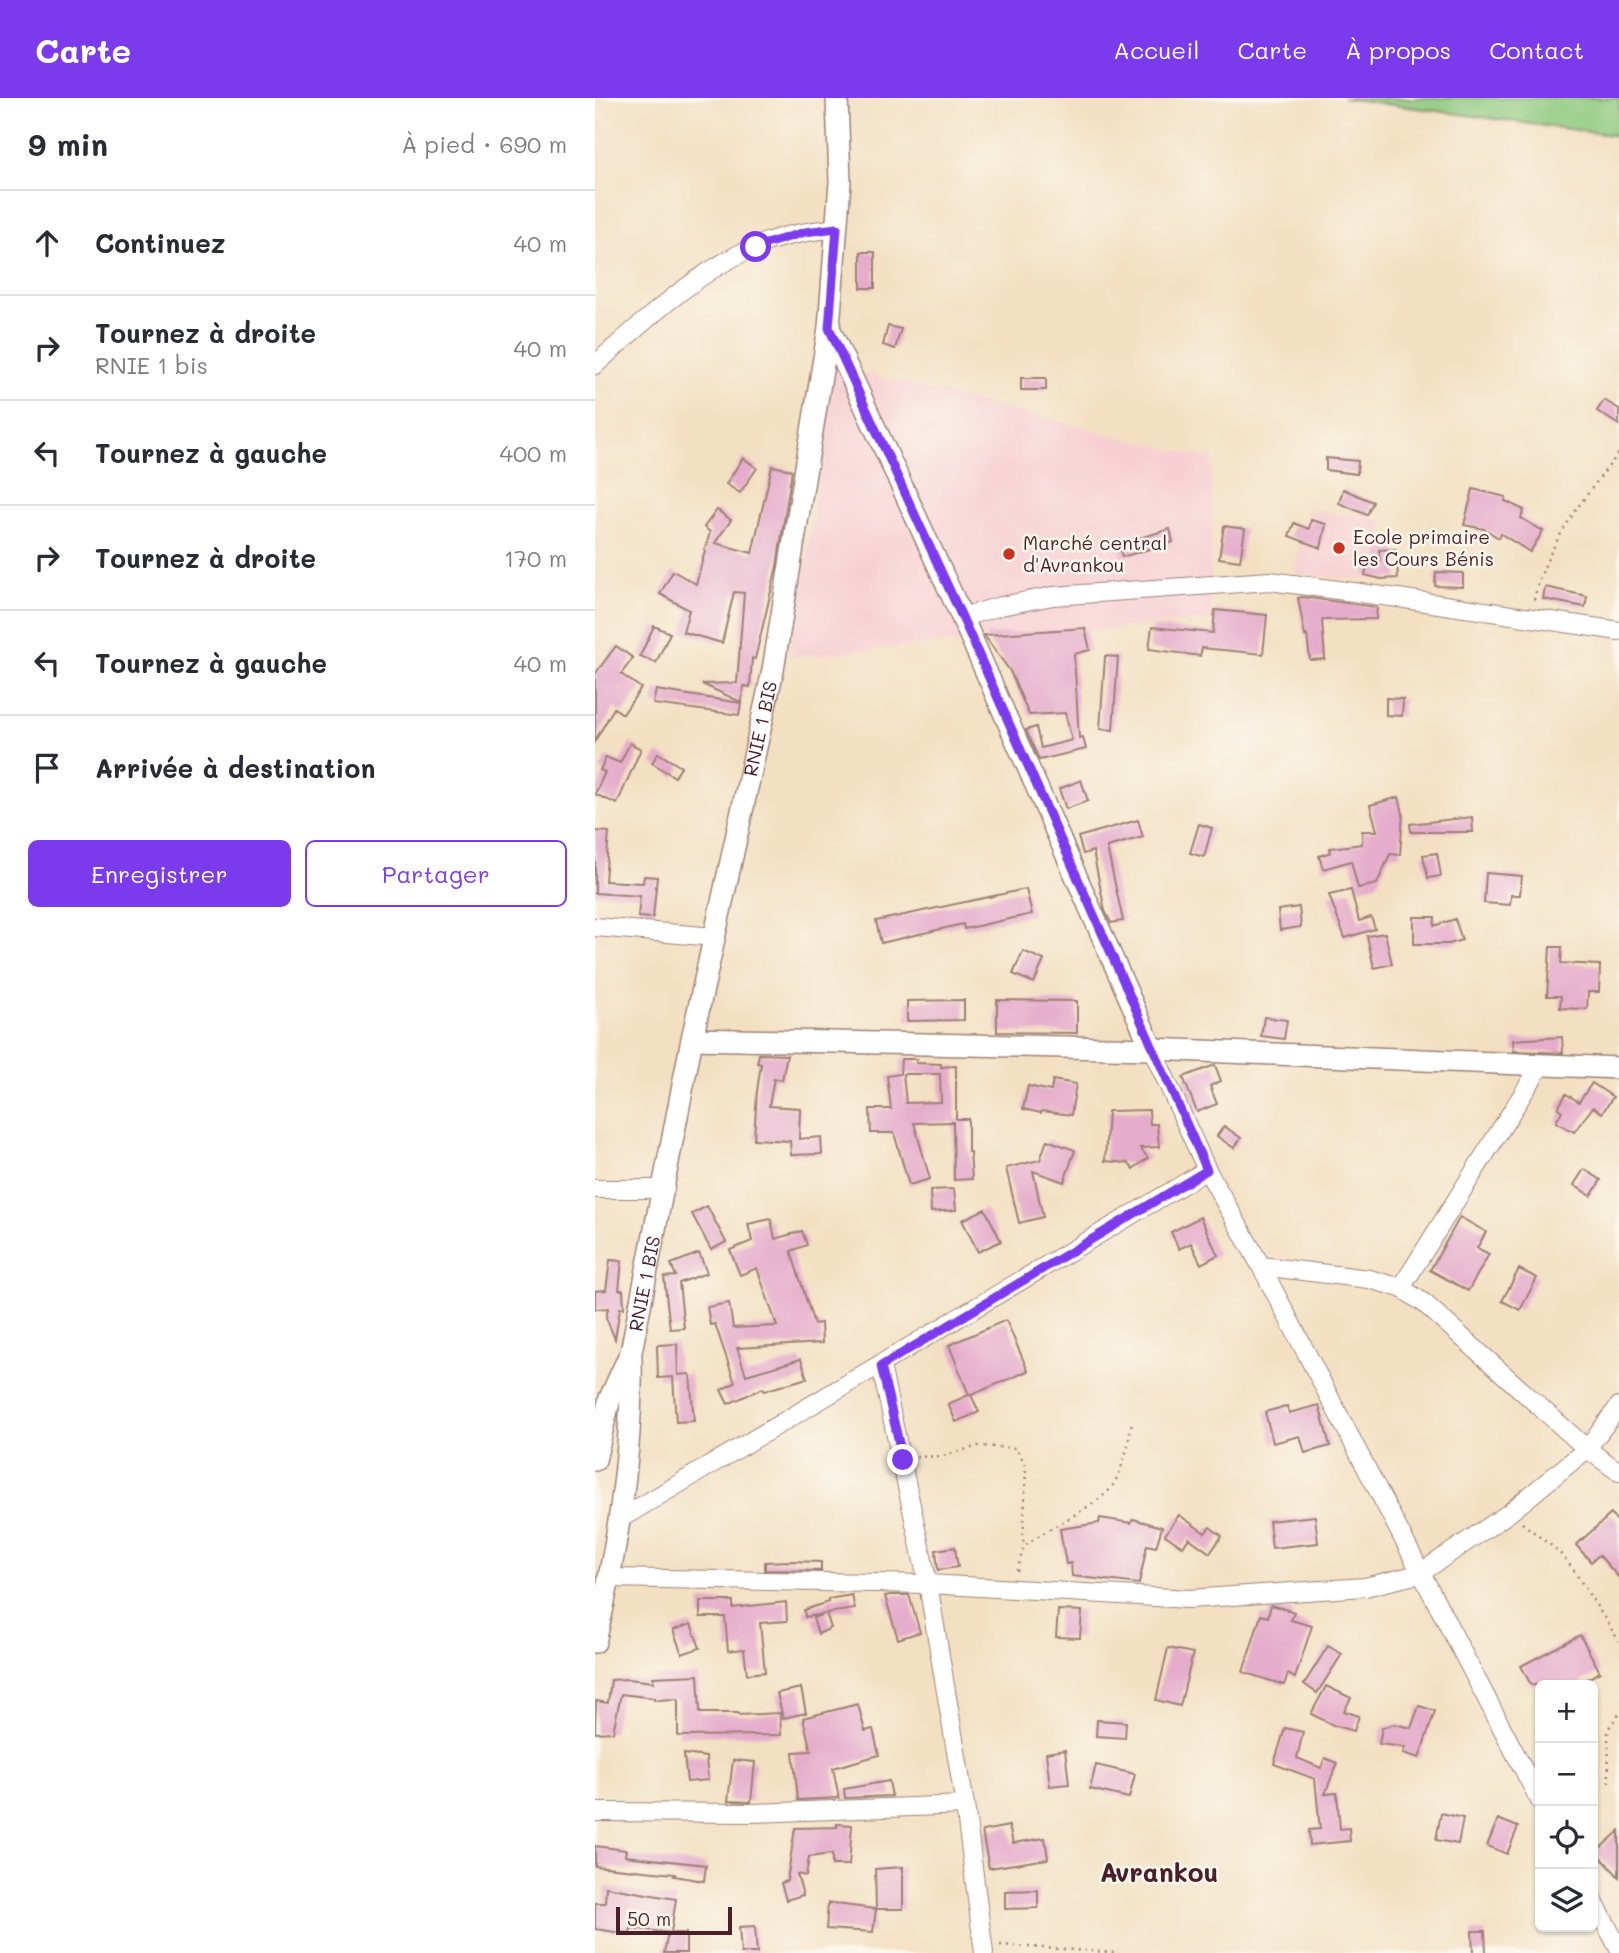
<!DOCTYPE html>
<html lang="fr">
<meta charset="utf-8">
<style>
body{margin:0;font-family:Mali,sans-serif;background:#f7f7f7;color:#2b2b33}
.controls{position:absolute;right:21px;bottom:21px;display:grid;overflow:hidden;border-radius:10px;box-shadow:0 2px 5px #0004}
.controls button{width:63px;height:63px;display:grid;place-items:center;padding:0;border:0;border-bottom:2px solid #e1e1e2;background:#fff;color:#2b2b33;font:35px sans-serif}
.scale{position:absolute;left:21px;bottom:18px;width:116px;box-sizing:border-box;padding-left:7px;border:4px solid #4a1f2b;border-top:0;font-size:19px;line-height:24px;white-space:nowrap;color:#4a1f2b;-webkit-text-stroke:5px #fbf7ec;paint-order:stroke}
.stop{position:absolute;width:21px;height:21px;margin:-16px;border:5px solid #7c3aed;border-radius:50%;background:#fff}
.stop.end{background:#7c3aed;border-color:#fff;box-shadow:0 2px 7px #0008}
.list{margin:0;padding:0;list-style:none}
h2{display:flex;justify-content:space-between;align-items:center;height:91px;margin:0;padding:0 28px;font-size:30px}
h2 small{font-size:23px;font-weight:400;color:#7c7c81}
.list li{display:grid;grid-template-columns:46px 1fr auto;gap:21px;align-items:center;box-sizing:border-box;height:105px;padding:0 28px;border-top:2px solid #e1e1e2}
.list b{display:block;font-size:26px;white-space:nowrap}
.list p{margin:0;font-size:23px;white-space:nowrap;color:#7c7c81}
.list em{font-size:23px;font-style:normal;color:#7c7c81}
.actions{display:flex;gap:14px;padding:21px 28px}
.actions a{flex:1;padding:16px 0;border:2px solid #7c3aed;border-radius:10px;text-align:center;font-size:24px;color:#7c3aed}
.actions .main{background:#7c3aed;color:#fff}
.icon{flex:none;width:38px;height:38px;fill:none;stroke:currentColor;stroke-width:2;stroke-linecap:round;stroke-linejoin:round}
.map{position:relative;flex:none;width:1024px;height:1855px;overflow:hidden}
header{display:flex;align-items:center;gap:42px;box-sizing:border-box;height:98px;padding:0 35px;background:#7c3aed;color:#fff}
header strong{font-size:33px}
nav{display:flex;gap:38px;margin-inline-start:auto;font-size:24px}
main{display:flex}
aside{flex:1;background:#fff}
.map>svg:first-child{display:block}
.built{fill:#f7cfd3}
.green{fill:#8ec97e;stroke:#6c7454;stroke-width:2}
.building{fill:#e5adcb;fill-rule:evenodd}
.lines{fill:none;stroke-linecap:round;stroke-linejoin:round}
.minor-casing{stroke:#9e8076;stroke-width:20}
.major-casing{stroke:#9e8076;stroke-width:24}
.path{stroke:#9e8076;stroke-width:2.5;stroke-dasharray:2 5;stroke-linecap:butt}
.minor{stroke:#fff;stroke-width:18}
.major{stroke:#fff;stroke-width:21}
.route{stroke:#7c3aed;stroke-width:9}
.poi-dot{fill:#c8321e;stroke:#fbf7ec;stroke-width:2.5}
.labels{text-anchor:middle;stroke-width:5;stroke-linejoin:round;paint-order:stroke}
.poi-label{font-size:19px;fill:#4a1f2b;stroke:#fbf7ec;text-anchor:start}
.street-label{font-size:19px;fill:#4a1f2b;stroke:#fbf7ec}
.district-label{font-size:26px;font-weight:bold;fill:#4a1f2b;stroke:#fbf7ec}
</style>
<header>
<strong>Carte</strong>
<nav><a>Accueil</a><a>Carte</a><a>À propos</a><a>Contact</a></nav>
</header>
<main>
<aside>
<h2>9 min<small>À pied · 690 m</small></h2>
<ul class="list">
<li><svg class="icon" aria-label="ahead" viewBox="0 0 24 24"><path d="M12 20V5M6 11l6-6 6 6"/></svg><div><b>Continuez</b></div><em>40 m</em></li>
<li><svg class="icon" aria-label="right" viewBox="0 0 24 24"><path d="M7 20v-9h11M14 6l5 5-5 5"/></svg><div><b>Tournez à droite</b><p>RNIE 1 bis</p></div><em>40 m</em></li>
<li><svg class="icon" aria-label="left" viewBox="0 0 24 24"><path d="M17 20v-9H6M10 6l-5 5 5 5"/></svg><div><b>Tournez à gauche</b></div><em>400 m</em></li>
<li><svg class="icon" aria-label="right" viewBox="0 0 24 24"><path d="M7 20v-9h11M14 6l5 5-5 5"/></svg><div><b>Tournez à droite</b></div><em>170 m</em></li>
<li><svg class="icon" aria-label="left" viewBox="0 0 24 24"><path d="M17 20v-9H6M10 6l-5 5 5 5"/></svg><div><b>Tournez à gauche</b></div><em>40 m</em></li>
<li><svg class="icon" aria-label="arrive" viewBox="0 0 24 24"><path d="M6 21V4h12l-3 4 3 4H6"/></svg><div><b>Arrivée à destination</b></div></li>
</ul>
<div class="actions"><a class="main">Enregistrer</a><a>Partager</a></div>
</aside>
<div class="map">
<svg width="1024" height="1855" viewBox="0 0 1024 1855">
<rect width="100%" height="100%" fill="#fbf7ec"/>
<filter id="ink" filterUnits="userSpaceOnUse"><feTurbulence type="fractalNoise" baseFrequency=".0143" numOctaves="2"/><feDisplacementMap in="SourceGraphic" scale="14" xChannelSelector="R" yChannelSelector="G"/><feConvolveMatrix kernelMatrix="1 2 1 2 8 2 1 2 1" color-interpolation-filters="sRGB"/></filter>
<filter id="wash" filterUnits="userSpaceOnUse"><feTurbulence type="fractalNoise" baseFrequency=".00686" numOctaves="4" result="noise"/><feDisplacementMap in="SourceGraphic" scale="28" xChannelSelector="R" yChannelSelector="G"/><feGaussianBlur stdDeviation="1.57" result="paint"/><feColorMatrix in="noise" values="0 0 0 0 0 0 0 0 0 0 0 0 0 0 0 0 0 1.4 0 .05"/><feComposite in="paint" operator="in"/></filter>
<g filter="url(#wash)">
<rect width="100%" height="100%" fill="#f3e0c2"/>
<g class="built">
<polygon points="236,267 614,361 617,351 616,522 194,559 222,391"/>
<polygon points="713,411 789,423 778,482 699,476"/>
</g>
<polygon class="green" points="748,0 1024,0 1024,38"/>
<g id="blocks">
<g class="building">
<rect x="266" y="154" width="14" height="36"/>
<polygon points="293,228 306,231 300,251 288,247"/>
<rect x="426" y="280" width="25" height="12"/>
<polygon points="1009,302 1024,311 1024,327 1002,313"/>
<polygon points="148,360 162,370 145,395 131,386"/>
<polygon points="731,360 763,363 762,376 731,372"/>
<polygon points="177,368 197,372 182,468 160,561 157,560 155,589 149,588 146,604 107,586 142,585 149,495 139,494 127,545 88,534 94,512 65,496 78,473 101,486 115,434 109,429 122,412 136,422 120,445 157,455"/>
<polygon points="748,391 778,404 772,417 744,405"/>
<polygon points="878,391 911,399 910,403 929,412 926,420 948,433 935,454 906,436 904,440 889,431 869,427"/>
<polygon points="716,422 731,426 726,450 694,438 699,425 714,431"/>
<polygon points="629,428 650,431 645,463 624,460"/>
<polygon points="575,431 578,444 527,459 524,446"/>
<polygon points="801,451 803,480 786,481 770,477 773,464 785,466 784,452"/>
<polygon points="841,474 868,475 868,489 840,488"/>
<polygon points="950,489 992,498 990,509 948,501"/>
<polygon points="707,499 782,509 781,521 727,522 730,561 715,562 712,537 710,538 703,500"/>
<polygon points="620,512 672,517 668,556 607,550 605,558 554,551 557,529 618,535"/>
<polygon points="59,528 75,535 61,565 45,558"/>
<polygon points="490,530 495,552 479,556 484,640 488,639 491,651 444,662 431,632 441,629 446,650 477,642 470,615 434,617 415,573 389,537"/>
<polygon points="21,548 38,560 26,576 46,590 28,616 19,610 0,643 0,576"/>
<polygon points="510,558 523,559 518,632 505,631"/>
<polygon points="61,592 146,605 144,617 58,606"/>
<polygon points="791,600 808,601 807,618 791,617"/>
<polygon points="35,645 46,651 22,706 0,696 10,674 5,672 11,659 25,665"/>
<polygon points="63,655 86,669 80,679 57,665"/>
<polygon points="486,682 493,703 471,711 464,691"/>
<polygon points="804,699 808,715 805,757 795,756 782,786 763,790 756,763 728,771 724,758 736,754 735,750 767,746 767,733 782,733 775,707"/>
<polygon points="877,719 878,734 816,734 815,726"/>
<polygon points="543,722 548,739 512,749 528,823 516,825 510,813 498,753 488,756 483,739"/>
<polygon points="604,726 617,730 609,759 595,755"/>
<polygon points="0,733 14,734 10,783 48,785 49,778 62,779 58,820 43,819 45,798 0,795"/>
<polygon points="842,755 846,778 833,780 828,757"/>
<polygon points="891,775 927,778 925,797 916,797 915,807 889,805"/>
<polygon points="431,791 437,816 369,831 368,826 286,845 281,823"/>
<polygon points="756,792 764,823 776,819 780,831 750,840 734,797"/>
<polygon points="704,809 706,829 685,832 683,812"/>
<polygon points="819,819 840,819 839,828 860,821 867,842 854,846 819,846"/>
<polygon points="790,835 797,866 779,870 772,838"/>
<polygon points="955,849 967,849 966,865 1005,867 1004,894 993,894 992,911 965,910 966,898 952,898"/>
<polygon points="428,853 449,862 439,885 418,876"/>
<polygon points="369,902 369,922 312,923 312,903"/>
<polygon points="402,902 482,903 482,935 402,934"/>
<polygon points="669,919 692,922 689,941 666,938"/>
<polygon points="967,939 968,955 919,953 918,942"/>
<polygon points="164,956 192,957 187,982 179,980 174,1008 205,1010 204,1041 226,1039 227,1056 196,1057 195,1043 159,1041 162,993 166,966 162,965"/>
<path d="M306,961H322L321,965L346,966V969L361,968V1021H373V1054H375L377,1081L359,1082L358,1024L319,1025L335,1081L314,1087L299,1035H276L275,1011H296L292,978L305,976ZM308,976H345L346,1004L311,1005Z"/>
<polygon points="620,967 626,983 615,988 622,1006 602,1014 588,979"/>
<polygon points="458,982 481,986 476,1017 447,1013 446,1015 428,1011 433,988 456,993"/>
<polygon points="997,985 1018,999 1007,1015 998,1009 979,1034 961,1024 967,1013 963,1010 971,996 984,1004"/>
<polygon points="554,1012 555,1026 562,1026 564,1049 545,1050 553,1060 538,1071 533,1065 510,1063 513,1013"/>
<polygon points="629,1028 646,1040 639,1050 622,1038"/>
<polygon points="452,1042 480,1052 469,1084 438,1073 448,1119 424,1125 411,1070 445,1062"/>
<polygon points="989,1071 1006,1082 996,1098 979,1087"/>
<polygon points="359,1091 361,1112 336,1114 335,1092"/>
<polygon points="112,1108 131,1144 116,1152 97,1116"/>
<polygon points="390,1111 406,1143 383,1154 367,1122"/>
<polygon points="605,1119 623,1157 606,1166 596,1145 584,1151 576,1134"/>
<polygon points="865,1119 891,1134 882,1150 894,1156 873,1193 835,1172"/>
<polygon points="176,1121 180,1141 207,1133 212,1147 196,1153 219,1226 226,1225 227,1245 142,1250 151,1277 206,1261 212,1280 169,1293 168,1290 133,1306 126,1292 140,1285 120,1226 115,1227 112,1209 134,1205 138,1230 182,1228 162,1170 145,1177 135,1152 157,1143 153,1126"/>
<polygon points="104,1155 112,1175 84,1185 89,1230 75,1231 69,1179 81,1178 76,1166"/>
<polygon points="15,1162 27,1163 24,1192 28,1192 29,1210 25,1210 20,1241 11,1220 13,1210 0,1211 0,1193 11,1192"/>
<polygon points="924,1171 942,1180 925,1212 907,1203"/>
<polygon points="411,1222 433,1273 376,1297 384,1314 361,1324 353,1306 374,1297 354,1247"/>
<polygon points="82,1246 83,1277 95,1276 99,1323 81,1324 78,1279 63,1280 62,1247"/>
<polygon points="724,1307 735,1348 710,1355 705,1338 678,1345 670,1314 692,1308 694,1315"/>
<polygon points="1016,1416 1024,1425 1024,1480 1004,1457 996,1464 981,1447"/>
<polygon points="584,1417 610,1435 615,1429 627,1438 615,1455 594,1440 588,1449 570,1437"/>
<polygon points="720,1418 723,1445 677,1450 674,1423"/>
<polygon points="505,1420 536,1425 538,1421 567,1429 561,1449 552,1447 544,1486 477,1478 476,1465 471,1466 465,1431 504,1425"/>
<polygon points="360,1449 363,1469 343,1472 341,1452"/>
<polygon points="195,1463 226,1464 226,1473 170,1472 170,1464"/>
<polygon points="257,1497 260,1511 231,1515 236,1530 223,1536 218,1520 229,1516 210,1519 209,1512 233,1504 233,1501"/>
<polygon points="295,1497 314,1497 325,1534 303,1541 290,1498"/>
<polygon points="105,1503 138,1503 138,1510 191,1504 192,1523 165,1525 170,1574 152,1576 149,1551 133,1553 130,1519 105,1519"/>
<polygon points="676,1507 699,1514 696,1522 717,1528 700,1580 693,1576 689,1587 648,1574 666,1517 673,1519"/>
<polygon points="463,1512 487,1513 485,1540 461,1539"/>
<polygon points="96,1526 105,1550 87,1556 78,1532"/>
<polygon points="985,1537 1005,1574 981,1587 936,1587 926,1568"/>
<polygon points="733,1548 747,1556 722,1595 709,1586"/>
<polygon points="573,1550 598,1555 585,1608 561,1602"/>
<polygon points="103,1577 105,1615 143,1615 143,1617 185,1615 186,1637 83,1638 83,1601 59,1602 59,1600 26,1596 18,1634 0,1635 1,1603 13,1605 16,1582 33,1581 59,1584 58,1579"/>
<polygon points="731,1588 756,1600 749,1613 764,1618 759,1633 738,1627 716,1616"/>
<polygon points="206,1590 211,1615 188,1620 182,1595"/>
<polygon points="263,1606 270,1633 278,1631 284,1657 238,1670 244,1700 203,1702 198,1654 216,1653 208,1620"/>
<polygon points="824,1608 840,1613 824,1660 808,1655 810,1649 784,1646 787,1630 800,1626 816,1630"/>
<polygon points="502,1622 531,1624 530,1640 501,1638"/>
<polygon points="690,1630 708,1634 702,1660 726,1670 730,1660 742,1665 730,1696 742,1695 745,1731 754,1730 755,1743 715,1747 714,1732 725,1731 720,1681 679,1666"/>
<polygon points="470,1652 474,1686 455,1688 451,1655"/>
<polygon points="89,1656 111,1659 113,1682 92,1684"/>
<polygon points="138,1662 160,1664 156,1704 133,1703"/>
<polygon points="501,1667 540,1676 534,1700 495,1691"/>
<polygon points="294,1683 297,1698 250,1700 249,1691"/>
<polygon points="846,1715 868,1720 863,1746 841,1742"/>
<polygon points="903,1721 923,1729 912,1756 892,1748"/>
<polygon points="242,1726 257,1727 254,1767 237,1767 237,1756 214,1759 211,1778 202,1776 208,1797 191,1802 186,1785 192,1783 200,1730 242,1729"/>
<polygon points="414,1728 418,1745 450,1740 453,1761 394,1770 387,1733"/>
<polygon points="1024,1733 1024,1779 1001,1754"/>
<polygon points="0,1748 31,1752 30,1758 111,1767 109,1783 79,1778 80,1776 0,1768"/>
<polygon points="308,1769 308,1811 281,1811 280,1771"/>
<polygon points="11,1789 81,1801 76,1835 36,1830 35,1835 20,1834 0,1831 0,1805 10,1805"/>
<polygon points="443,1792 443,1810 410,1811 410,1793"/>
<polygon points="233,1805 281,1811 278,1834 231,1831"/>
<polygon points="160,1828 162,1855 146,1855 144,1829"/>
<polygon points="877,1833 890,1833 891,1855 878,1855"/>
<polygon points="73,1835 91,1835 91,1855 69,1855"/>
</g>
</g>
</g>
<g filter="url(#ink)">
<use href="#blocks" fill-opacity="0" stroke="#9e8076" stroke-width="2"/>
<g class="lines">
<g class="minor-casing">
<g id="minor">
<path d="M0,267C49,223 106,169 169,145C193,136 218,133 242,130"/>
<polyline points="367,519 406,508 458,498 675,483 803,500 1024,533"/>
<polyline points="0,829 120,839"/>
<polyline points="557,951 612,1072 666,1168 945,1703"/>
<polyline points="0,1091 70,1091"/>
<polyline points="666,1168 774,1181 806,1190 829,1205 992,1351 1024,1374"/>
<polyline points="806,1190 946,967"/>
<polyline points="286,1268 333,1486 370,1707 389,1855"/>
<polyline points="23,1422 612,1072"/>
<polyline points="14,1480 333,1486 594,1501 770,1489 824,1476 914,1415 992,1351 1024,1308"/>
<polyline points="0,1714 156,1715 370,1707"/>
<polyline points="998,1802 1024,1851"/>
</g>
</g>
<g class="major-casing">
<g id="major">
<polyline points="234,230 367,519 557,951"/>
<polyline points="97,941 557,951 1024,970"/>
<path id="s1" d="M0,1362L15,1300L36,1254L97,941L178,572L201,430L234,230L245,84L242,0"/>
<path d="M0,1544C22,1452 38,1354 36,1259"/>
</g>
</g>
<g class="path">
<path d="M939,502C951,446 989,400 1024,355"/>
<polyline points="321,1359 348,1358 383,1348 421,1350 431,1368 428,1449"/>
<polyline points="927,1425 963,1453 978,1471 1024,1543"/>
<path d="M422,1473L428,1451L433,1445C452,1431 504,1406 516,1390C528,1373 535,1342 537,1321"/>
<polyline points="1014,1685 1013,1631 1024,1616"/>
<polyline points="405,1847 524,1855"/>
</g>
<use href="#minor" class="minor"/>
<use href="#major" class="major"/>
</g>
</g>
<g class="lines" filter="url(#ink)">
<polyline class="route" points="161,149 210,134 242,130 234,230 367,519 612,1072 286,1268 308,1362"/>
</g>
<g class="poi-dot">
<circle cx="744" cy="450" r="7"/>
<circle cx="414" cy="456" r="7"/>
</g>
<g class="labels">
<g class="poi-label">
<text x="758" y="446">Ecole primaire<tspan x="758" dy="22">les Cours Bénis</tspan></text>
<text x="428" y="452">Marché central<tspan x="428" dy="22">d'Avrankou</tspan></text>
</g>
<g class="street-label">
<text dy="7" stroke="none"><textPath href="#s1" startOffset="751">RNIE 1 BIS</textPath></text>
<text dy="7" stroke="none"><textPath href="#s1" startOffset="184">RNIE 1 BIS</textPath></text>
</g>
<g class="district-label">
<text x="564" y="1784">Avrankou</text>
</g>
</g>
</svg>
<div class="controls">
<button>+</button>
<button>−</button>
<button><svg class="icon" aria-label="locate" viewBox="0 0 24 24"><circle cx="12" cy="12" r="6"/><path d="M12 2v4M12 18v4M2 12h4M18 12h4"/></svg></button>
<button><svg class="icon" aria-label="layers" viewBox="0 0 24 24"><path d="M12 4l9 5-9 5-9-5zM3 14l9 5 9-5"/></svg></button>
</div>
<div class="scale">50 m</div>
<div class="stop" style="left:161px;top:149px"></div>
<div class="stop end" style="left:308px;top:1362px"></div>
</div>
</main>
